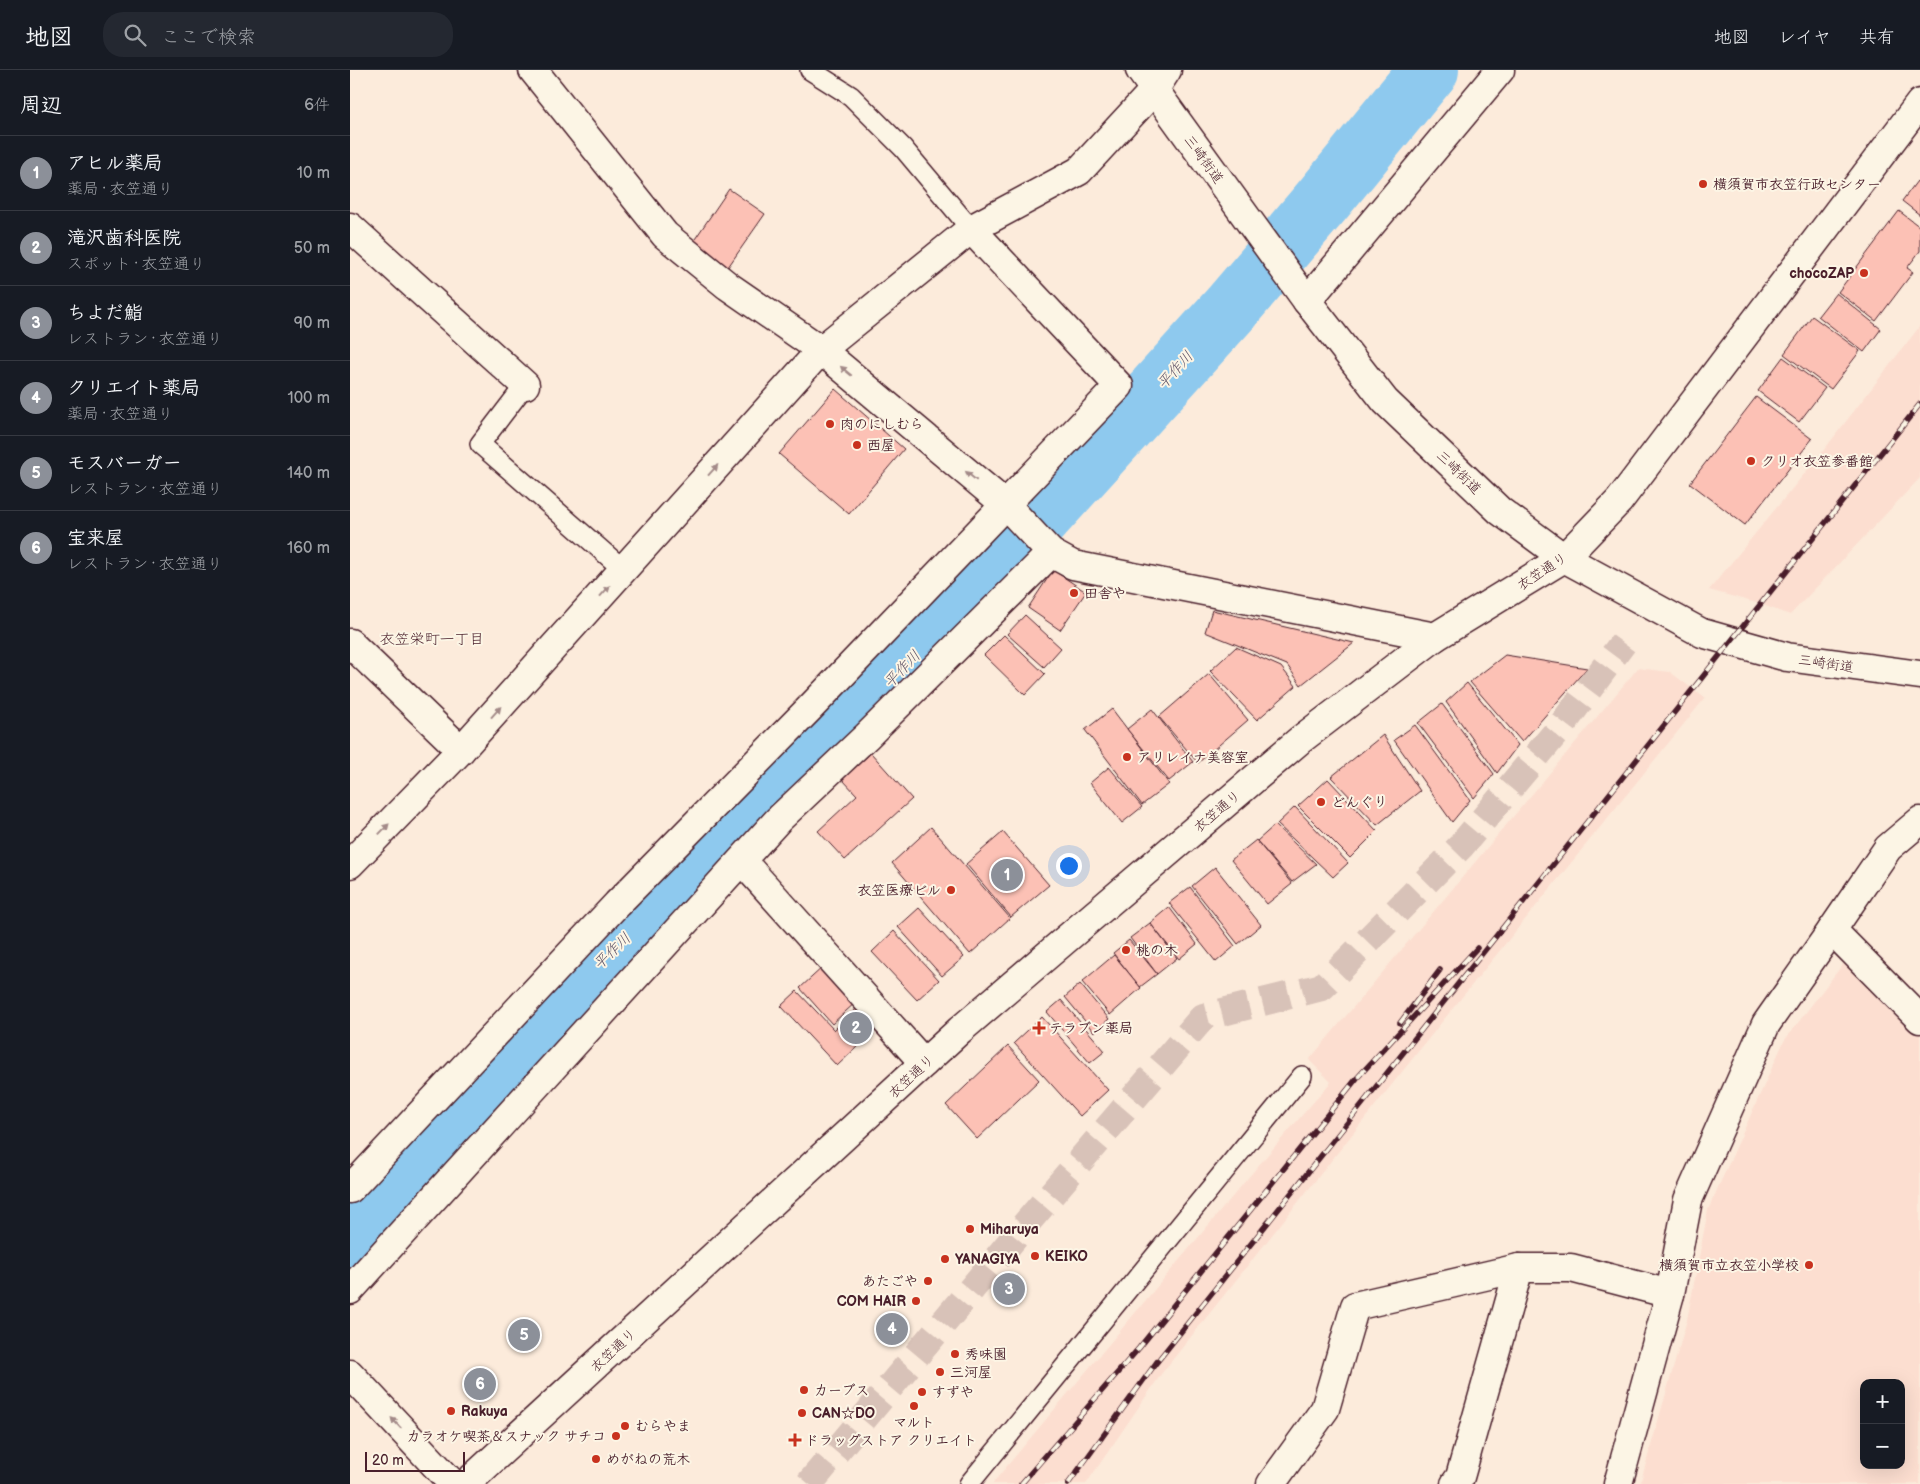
<!DOCTYPE html>
<html lang="ja">
<meta charset="utf-8">
<style>
body{margin:0;font-family:"Balsamiq Sans","Klee One",sans-serif;background:#242831;color:#f1f3f6}
.controls{position:absolute;right:15px;bottom:15px;display:grid;overflow:hidden;border-radius:10px;box-shadow:0 5px 20px #0002}
.controls button{width:45px;height:45px;display:grid;place-items:center;padding:0;border:0;border-bottom:1px solid #363941;background:#171b24;color:#f1f3f6;font:25px sans-serif}
.scale{position:absolute;left:15px;bottom:12px;width:100px;box-sizing:border-box;padding-left:5px;border:2px solid #4a1f2b;border-top:0;font-size:14px;line-height:18px;white-space:nowrap;color:#4a1f2b;-webkit-text-stroke:4px #fcf5e5;paint-order:stroke}
.you{position:absolute;left:718px;top:795px;width:18px;height:18px;margin:-12px;border:4px solid #fff;border-radius:50%;background:#1a73e8;box-shadow:0 0 0 8px #1a73e833}
.badge{display:grid;place-items:center;width:32px;height:32px;border-radius:50%;background:#8c9099;color:#fff;font-size:16px;font-weight:700}
.pin{position:absolute;translate:-50% -50%;border:2px solid #fff;box-shadow:0 1px 5px #0006}
.list{margin:0;padding:0;list-style:none}
h2{display:flex;justify-content:space-between;align-items:center;height:65px;margin:0;padding:0 20px;font-size:21px}
h2 small{font-size:16px;font-weight:400;color:#9ea1a6}
.list li{display:grid;grid-template-columns:32px 1fr auto;gap:15px;align-items:center;box-sizing:border-box;height:75px;padding:0 20px;border-top:1px solid #363941}
.list b{display:block;font-size:19px;white-space:nowrap}
.list p{margin:0;font-size:16px;white-space:nowrap;color:#9ea1a6}
.list em{font-size:16px;font-style:normal;color:#9ea1a6}
.icon{flex:none;width:28px;height:28px;fill:none;stroke:currentColor;stroke-width:2;stroke-linecap:round;stroke-linejoin:round}
.map{position:relative;flex:none;width:1570px;height:1414px;overflow:hidden}
header{display:flex;align-items:center;gap:30px;box-sizing:border-box;height:70px;padding:0 25px;background:#171b24;border-bottom:1px solid #363941}
header strong{font-size:24px}
nav{display:flex;gap:28px;margin-inline-start:auto;font-size:18px}
.search{width:350px;height:45px;background:#242831;display:flex;align-items:center;gap:12px;box-sizing:border-box;padding:0 18px;border-radius:20px;color:#9ea1a6;font-size:19px}
main{display:flex}
aside{flex:1;background:#171b24}
.map>svg:first-child{display:block}
.built{fill:#fcded0;fill-rule:evenodd}
.lines{fill:none;stroke-linecap:round;stroke-linejoin:round}
.river{stroke:#8ec9ee;stroke-width:60}
.building{fill:#fcc1b5;stroke:#4a1f2b}
.street-tunnel{stroke:#d8c2b8;stroke-width:28;stroke-dasharray:28 14;stroke-linecap:butt}
.lane-casing{stroke:#4a1f2b;stroke-width:22}
.street-casing{stroke:#4a1f2b;stroke-width:31}
.secondary-casing{stroke:#4a1f2b;stroke-width:31}
.primary-casing{stroke:#4a1f2b;stroke-width:31}
.lane{stroke:#fcf5e5;stroke-width:19}
.street{stroke:#fcf5e5;stroke-width:28}
.secondary{stroke:#fcf5e5;stroke-width:28}
.primary{stroke:#fcf5e5;stroke-width:28}
.rail-casing{stroke:#4a1f2b;stroke-width:5.5}
.rail{stroke:#fcf5e5;stroke-width:4;stroke-dasharray:11;stroke-linecap:butt}
.oneway{fill:#a38a88}
.poi-dot{fill:#c8321e;stroke:#fcf5e5;stroke-width:2}
.labels{text-anchor:middle;stroke-width:4;stroke-linejoin:round;paint-order:stroke}
.street-label{font-size:14px;fill:#4a1f2b;stroke:#fcf5e5}
.poi-label{font-size:14px;font-weight:bold;fill:#4a1f2b;stroke:#fcf5e5;text-anchor:start}
.water-label{font-size:15px;font-style:italic;fill:#5e5266;stroke:#fcf5e5}
.neighbourhood-label{font-size:15px;fill:#4a1f2b;stroke:#fcf5e5}
</style>
<header>
<strong>地図</strong>
<div class="search"><svg class="icon" aria-label="search" viewBox="0 0 24 24"><circle cx="10" cy="10" r="6"/><path d="M15 15l6 6"/></svg>ここで検索</div>
<nav><a>地図</a><a>レイヤ</a><a>共有</a></nav>
</header>
<main>
<aside>
<h2>周辺<small>6件</small></h2>
<ul class="list">
<li><span class="badge">1</span><div><b>アヒル薬局</b><p>薬局 · 衣笠通り</p></div><em>10 m</em></li>
<li><span class="badge">2</span><div><b>滝沢歯科医院</b><p>スポット · 衣笠通り</p></div><em>50 m</em></li>
<li><span class="badge">3</span><div><b>ちよだ鮨</b><p>レストラン · 衣笠通り</p></div><em>90 m</em></li>
<li><span class="badge">4</span><div><b>クリエイト薬局</b><p>薬局 · 衣笠通り</p></div><em>100 m</em></li>
<li><span class="badge">5</span><div><b>モスバーガー</b><p>レストラン · 衣笠通り</p></div><em>140 m</em></li>
<li><span class="badge">6</span><div><b>宝来屋</b><p>レストラン · 衣笠通り</p></div><em>160 m</em></li>
</ul>
</aside>
<div class="map">
<svg width="1570" height="1414" viewBox="0 0 1570 1414">
<rect width="100%" height="100%" fill="#fcebdb"/>
<filter id="ink" filterUnits="userSpaceOnUse"><feTurbulence type="fractalNoise" baseFrequency=".02" numOctaves="2"/><feDisplacementMap in="SourceGraphic" scale="10" xChannelSelector="R" yChannelSelector="G"/><feConvolveMatrix kernelMatrix="1 2 1 2 8 2 1 2 1" color-interpolation-filters="sRGB"/></filter>
<g filter="url(#ink)">
<g class="built">
<polygon points="1570,256 1570,408 1440,545 1410,534 1359,520 1473,381"/>
<polygon points="1288,598 1320,602 1355,628 1095,948 812,1303 736,1414 642,1414 908,1096 981,1012 959,990"/>
<path d="M1493,894H1507L1570,960V1414H1290L1337,1250L1358,1140L1434,971ZM1514,1313H1551V1395H1514Z"/>
</g>
<g class="lines">
<polyline class="river" points="0,1174 215,926 550,603 880,239 972,131 1079,0"/>
</g>
<g class="building">
<polygon points="1567,111 1570,114 1570,145 1552,131"/>
<polygon points="379,119 415,144 378,197 343,172"/>
<polygon points="1549,141 1570,157 1570,181 1557,198 1563,202 1526,251 1488,222"/>
<polygon points="1486,223 1531,259 1514,282 1468,246"/>
<polygon points="1462,246 1510,281 1481,319 1434,284"/>
<polygon points="1433,287 1475,318 1449,352 1408,321"/>
<polygon points="485,319 554,379 499,444 429,384"/>
<polygon points="1406,327 1462,369 1395,455 1340,413"/>
<polygon points="703,500 736,522 710,560 678,538"/>
<polygon points="862,540 1004,573 951,615 937,595 855,562"/>
<polygon points="675,545 711,578 694,597 657,564"/>
<polygon points="654,565 695,604 675,625 634,585"/>
<polygon points="886,577 931,597 946,616 907,650 860,601"/>
<polygon points="1155,585 1237,598 1172,672 1120,612"/>
<polygon points="859,604 898,650 848,693 809,647"/>
<polygon points="1117,613 1168,675 1147,703 1096,632"/>
<polygon points="1092,634 1144,704 1124,728 1068,653"/>
<polygon points="762,639 819,714 792,735 735,660"/>
<polygon points="802,639 843,692 819,711 777,659"/>
<polygon points="1065,655 1120,730 1102,752 1044,670"/>
<polygon points="1033,665 1070,721 1027,755 981,707"/>
<polygon points="521,683 562,729 495,790 468,761 507,725 492,709"/>
<polygon points="759,697 792,737 772,753 740,713"/>
<polygon points="978,709 1027,761 1000,788 948,736"/>
<polygon points="945,737 998,793 983,807 927,754"/>
<polygon points="925,755 966,794 942,812 907,771"/>
<polygon points="581,757 660,848 620,884 542,793"/>
<polygon points="653,762 699,815 661,847 616,794"/>
<polygon points="906,770 942,814 917,834 881,790"/>
<polygon points="865,797 911,855 888,874 842,816"/>
<polygon points="840,817 885,876 866,892 819,833"/>
<polygon points="819,837 847,874 829,889 800,853"/>
<polygon points="569,838 614,887 592,906 548,857"/>
<polygon points="800,853 827,888 807,904 780,868"/>
<polygon points="544,861 589,910 567,930 522,882"/>
<polygon points="779,870 807,904 790,917 763,883"/>
<polygon points="764,885 791,918 760,945 732,912"/>
<polygon points="474,896 507,931 482,954 450,918"/>
<polygon points="730,914 759,949 744,962 715,927"/>
<polygon points="447,921 484,960 509,936 529,956 487,996 431,936"/>
<polygon points="711,930 755,981 740,993 697,942"/>
<polygon points="692,947 758,1020 730,1046 664,973"/>
<polygon points="658,976 689,1010 627,1069 596,1035"/>
</g>
<g class="lines">
<polyline class="street-tunnel" points="459,1414 669,1162 853,947 972,917 1111,776 1209,659 1273,573"/>
<g class="lane-casing">
<g id="lane">
<polyline points="460,0 501,26 553,78 621,159"/>
<polyline points="175,315 130,374 274,500"/>
<polyline points="619,1414 952,1006"/>
</g>
</g>
<g class="street-casing">
<g id="street">
<polyline points="183,0 315,165 378,216 471,280 656,435 701,483 723,495 1085,567"/>
<polyline points="0,157 175,315"/>
<polyline points="957,231 1150,0"/>
<polyline points="0,573 111,680"/>
<polyline points="392,791 574,993"/>
<polyline points="0,794 111,680 471,280 621,159 729,101 804,20"/>
<polyline points="1482,860 1570,949"/>
<polyline points="0,1119 267,834 460,638 769,316 621,159"/>
<polyline points="0,1220 428,750 517,666 701,483"/>
<polyline points="0,1304 103,1414"/>
<polyline points="921,1414 975,1339 1005,1236 1169,1198 1221,1198 1320,1224"/>
<polyline points="1105,1414 1110,1407 1169,1198"/>
<polyline points="1268,1414 1320,1224 1338,1130 1416,954 1482,860 1538,778 1570,751"/>
</g>
</g>
<g class="secondary-casing">
<g id="secondary">
<polyline points="804,20 817,0"/>
<polyline points="116,1414 610,960 735,853 950,670 1085,567 1214,488 1269,431 1570,33"/>
</g>
</g>
<g class="primary-casing">
<polyline id="primary" points="790,0 957,231 1035,331 1150,441 1214,488 1352,563 1437,587 1570,605"/>
</g>
<use href="#lane" class="lane"/>
<use href="#street" class="street"/>
<use href="#secondary" class="secondary"/>
<use href="#primary" class="primary"/>
<g class="rail-casing">
<g id="rail">
<polyline points="1050,953 1090,900"/>
<polyline points="671,1414 789,1278 1007,1008 1127,878"/>
<polyline points="718,1414 806,1293 1570,334"/>
</g>
</g>
<use href="#rail" class="rail"/>
</g>
<defs><path id="oneway-solid" d="M-6-.8H1V-3.2L6.5 0L1 3.2V.8H-6Z" transform="scale(1.25)"/></defs>
<g class="oneway">
<use href="#oneway-solid" transform="translate(496 301) rotate(-140)"/>
<use href="#oneway-solid" transform="translate(363 400) rotate(-48)"/>
<use href="#oneway-solid" transform="translate(621 406) rotate(-140)"/>
<use href="#oneway-solid" transform="translate(255 521) rotate(-48)"/>
<use href="#oneway-solid" transform="translate(146 642) rotate(-48)"/>
<use href="#oneway-solid" transform="translate(34 759) rotate(-46)"/>
<use href="#oneway-solid" transform="translate(46 1353) rotate(-133)"/>
</g>
</g>
<g class="poi-dot">
<circle cx="1353" cy="114" r="5"/>
<circle cx="1514" cy="203" r="5"/>
<circle cx="480" cy="354" r="5"/>
<circle cx="507" cy="375" r="5"/>
<circle cx="1401" cy="391" r="5"/>
<circle cx="724" cy="523" r="5"/>
<circle cx="777" cy="687" r="5"/>
<circle cx="971" cy="732" r="5"/>
<circle cx="601" cy="820" r="5"/>
<circle cx="776" cy="880" r="5"/>
<path d="M686.5 950.5h5v5h5v5h-5v5h-5v-5h-5v-5h5z"/>
<circle cx="620" cy="1159" r="5"/>
<circle cx="685" cy="1186" r="5"/>
<circle cx="595" cy="1189" r="5"/>
<circle cx="1459" cy="1195" r="5"/>
<circle cx="578" cy="1211" r="5"/>
<circle cx="566" cy="1231" r="5"/>
<circle cx="605" cy="1284" r="5"/>
<circle cx="590" cy="1302" r="5"/>
<circle cx="454" cy="1320" r="5"/>
<circle cx="572" cy="1322" r="5"/>
<circle cx="564" cy="1336" r="5"/>
<circle cx="101" cy="1341" r="5"/>
<circle cx="452" cy="1343" r="5"/>
<circle cx="275" cy="1356" r="5"/>
<circle cx="266" cy="1366" r="5"/>
<path d="M442.5 1362.5h5v5h5v5h-5v5h-5v-5h-5v-5h5z"/>
<circle cx="246" cy="1389" r="5"/>
</g>
<g class="labels">
<g class="street-label">
<text transform="translate(854 89) rotate(54)" y="5">三崎街道</text>
<text transform="translate(1109 402) rotate(44)" y="5">三崎街道</text>
<text transform="translate(1192 501) rotate(-33)" y="5">衣笠通り</text>
<text transform="translate(1476 593) rotate(8)" y="5">三崎街道</text>
<text transform="translate(867 741) rotate(-40)" y="5">衣笠通り</text>
<text transform="translate(561 1006) rotate(-43)" y="5">衣笠通り</text>
<text transform="translate(263 1280) rotate(-43)" y="5">衣笠通り</text>
</g>
<g class="poi-label">
<text x="1363" y="119">横須賀市衣笠行政センター</text>
<text x="1504" y="208" text-anchor="end">chocoZAP</text>
<text x="490" y="359">肉のにしむら</text>
<text x="517" y="380">西屋</text>
<text x="1411" y="396">クリオ衣笠参番館</text>
<text x="734" y="528">田舎や</text>
<text x="787" y="692">アリレイナ美容室</text>
<text x="981" y="737">どんぐり</text>
<text x="591" y="825" text-anchor="end">衣笠医療ビル</text>
<text x="786" y="885">桃の木</text>
<text x="699" y="963">テラブン薬局</text>
<text x="630" y="1164">Miharuya</text>
<text x="695" y="1191">KEIKO</text>
<text x="605" y="1194">YANAGIYA</text>
<text x="1449" y="1200" text-anchor="end">横須賀市立衣笠小学校</text>
<text x="568" y="1216" text-anchor="end">あたごや</text>
<text x="556" y="1236" text-anchor="end">COM HAIR</text>
<text x="615" y="1289">秀味園</text>
<text x="600" y="1307">三河屋</text>
<text x="464" y="1325">カーブス</text>
<text x="582" y="1327">すずや</text>
<text x="111" y="1346">Rakuya</text>
<text x="462" y="1348">CAN☆DO</text>
<text x="564" y="1357" text-anchor="middle">マルト</text>
<text x="285" y="1361">むらやま</text>
<text x="256" y="1371" text-anchor="end">カラオケ喫茶＆スナック サチコ</text>
<text x="455" y="1375">ドラッグストア クリエイト</text>
<text x="256" y="1394">めがねの荒木</text>
</g>
<g class="water-label">
<text transform="translate(825 300) rotate(-48)" y="5">平作川</text>
<text transform="translate(552 599) rotate(-46)" y="5">平作川</text>
<text transform="translate(262 881) rotate(-44)" y="5">平作川</text>
</g>
<g class="neighbourhood-label">
<text x="82" y="574">衣笠栄町一丁目</text>
</g>
</g>
</svg>
<div class="controls">
<button>+</button>
<button>−</button>
</div>
<div class="scale">20 m</div>
<div class="you"></div>
<div class="pin badge" style="left:657px;top:805px">1</div>
<div class="pin badge" style="left:506px;top:958px">2</div>
<div class="pin badge" style="left:659px;top:1219px">3</div>
<div class="pin badge" style="left:542px;top:1259px">4</div>
<div class="pin badge" style="left:174px;top:1265px">5</div>
<div class="pin badge" style="left:130px;top:1314px">6</div>
</div>
</main>
